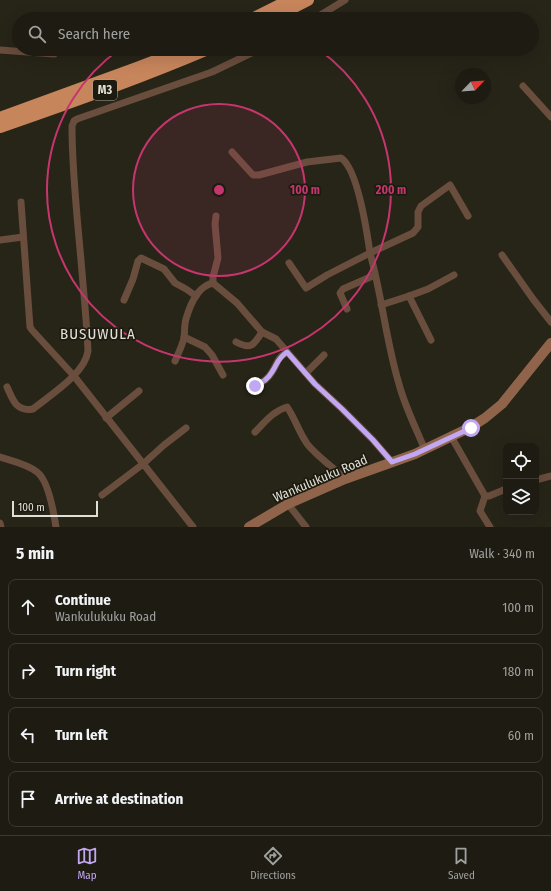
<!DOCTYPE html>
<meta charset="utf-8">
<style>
body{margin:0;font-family:"Fira Sans Condensed",sans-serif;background:#25241b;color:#f1f3f6}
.controls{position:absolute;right:12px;bottom:12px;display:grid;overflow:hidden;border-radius:8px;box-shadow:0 4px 16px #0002}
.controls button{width:36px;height:36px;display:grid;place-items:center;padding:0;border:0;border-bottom:1px solid #3b3932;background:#1d1b12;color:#f1f3f6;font:20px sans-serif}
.compass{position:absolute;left:455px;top:68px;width:36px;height:36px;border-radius:50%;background:#1d1b12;box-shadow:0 4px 16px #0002;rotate:65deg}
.scale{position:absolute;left:12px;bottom:10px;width:86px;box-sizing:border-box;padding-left:4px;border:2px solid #e0dfd7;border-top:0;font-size:11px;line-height:14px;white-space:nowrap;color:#e0dfd7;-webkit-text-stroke:3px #1d1b0f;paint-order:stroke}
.stop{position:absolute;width:12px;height:12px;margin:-9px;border:3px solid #c2a7f2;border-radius:50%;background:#fff}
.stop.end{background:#c2a7f2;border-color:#fff;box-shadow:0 1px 4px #0008}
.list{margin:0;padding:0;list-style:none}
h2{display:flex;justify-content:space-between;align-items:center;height:52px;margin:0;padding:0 16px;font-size:17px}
h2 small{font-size:13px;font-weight:400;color:#a0a19f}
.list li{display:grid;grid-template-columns:26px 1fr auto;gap:12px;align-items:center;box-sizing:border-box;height:56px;margin:0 8px 8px;padding:0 8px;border:1px solid #3b3932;border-radius:8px}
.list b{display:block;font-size:15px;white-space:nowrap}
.list p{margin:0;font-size:13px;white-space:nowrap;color:#a0a19f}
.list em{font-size:13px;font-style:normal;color:#a0a19f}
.icon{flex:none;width:22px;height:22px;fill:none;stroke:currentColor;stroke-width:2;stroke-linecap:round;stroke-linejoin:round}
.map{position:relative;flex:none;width:551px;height:527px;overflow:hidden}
.search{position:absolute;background:#1d1b12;box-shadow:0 4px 16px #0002;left:12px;right:12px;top:12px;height:44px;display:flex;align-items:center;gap:10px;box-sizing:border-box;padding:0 14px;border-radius:22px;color:#a0a19f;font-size:15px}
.sheet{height:308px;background:#1d1b12}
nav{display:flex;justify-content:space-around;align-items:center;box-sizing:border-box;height:56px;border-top:1px solid #3b3932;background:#1d1b12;font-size:11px;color:#a0a19f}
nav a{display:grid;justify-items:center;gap:2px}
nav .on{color:#c2a7f2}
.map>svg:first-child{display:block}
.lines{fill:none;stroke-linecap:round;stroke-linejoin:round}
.minor{stroke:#694d3d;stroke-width:7}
.secondary{stroke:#8f644a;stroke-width:10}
.motorway{stroke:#c7855c;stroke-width:12}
.route{stroke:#c2a7f2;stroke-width:5}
.ring{fill:none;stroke:#c6366e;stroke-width:2}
.labels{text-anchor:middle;stroke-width:3.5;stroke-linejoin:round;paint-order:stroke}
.shield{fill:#1d1b0f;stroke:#a6a49b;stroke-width:1}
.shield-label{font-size:12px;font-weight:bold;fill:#e0dfd7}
.street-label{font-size:13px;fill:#e0dfd7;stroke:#1d1b0f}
.quarter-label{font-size:15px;letter-spacing:1px;fill:#e0dfd7;stroke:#1d1b0f}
.centre{fill:#c6366e;stroke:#1d1b0f;stroke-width:2}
.ring-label{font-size:12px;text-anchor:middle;font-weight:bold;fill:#c6366e;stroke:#1d1b0f;stroke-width:3.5;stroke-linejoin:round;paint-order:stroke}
</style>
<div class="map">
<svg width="551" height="527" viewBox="0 0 551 527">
<rect width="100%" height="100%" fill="#272418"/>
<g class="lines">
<g class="minor">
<polyline points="314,19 345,0"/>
<polyline points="0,50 54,54"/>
<polyline points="523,86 551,117"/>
<path d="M232,152L253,175H259L307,162L341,158C358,169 367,232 370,253L327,275L306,288L289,263"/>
<polyline points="21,202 30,327 32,330 74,376 193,527"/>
<polyline points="216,216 215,224 218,258 213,277 213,283 237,303 262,332 276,339 315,384 342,409 373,440 392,462"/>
<polyline points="0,240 23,237"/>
<polyline points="502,255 533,299 551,322"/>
<polyline points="409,296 431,340"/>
<polyline points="124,300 133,279 138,261 141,258 164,269 175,283 186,289 196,296"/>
<polyline points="381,305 409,296 428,289 454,275"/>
<polyline points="347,309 340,293 343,289 375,275"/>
<polyline points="184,337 205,347 212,355 223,375"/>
<path d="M236,342C251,350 254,345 262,332"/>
<path d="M175,361C178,354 182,346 184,338C185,332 184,325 186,319C190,305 198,286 213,283"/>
<polyline points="306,373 324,355"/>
<path d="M255,386C262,383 268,379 272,372C278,363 276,359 287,352"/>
<path d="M7,387C13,400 16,412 33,409C50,395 85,374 88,351C87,329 85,306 83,284C79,232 72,179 72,126L74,121L77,119L212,72L260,49"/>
<polyline points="106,418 139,391"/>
<path d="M255,432C264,423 273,411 287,407C295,418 299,433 308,445C319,458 333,467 345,479"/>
<polyline points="452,438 485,496"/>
<path d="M425,450C416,428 405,407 399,384C386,341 382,296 370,253L413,233L418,227V212L421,206L450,185L468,216"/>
<path d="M0,457C12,461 27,464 37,472C48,480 54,514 56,527"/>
<polyline points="536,480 551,476"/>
<polyline points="102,495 143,464 164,445 186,428"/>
<polyline points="485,496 480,511 490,527"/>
<polyline points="485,496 489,496 506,489"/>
<polyline points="288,504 306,527"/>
<polyline points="0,523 1,527"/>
</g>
<polyline class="secondary" points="249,527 288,504 345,479 415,454 471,427 485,418 502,404 551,343"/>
<g class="motorway">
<polyline points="252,19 290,0"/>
<polyline points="271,19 308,0"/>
<polyline points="0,118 137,68 186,49"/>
<path d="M0,127C70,103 140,78 208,49"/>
</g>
</g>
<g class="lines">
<path class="route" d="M255,386C262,383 268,379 272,372C278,363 277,359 287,352L315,384L342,409L373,440L392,462L415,454L471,428"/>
</g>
<circle cx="219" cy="190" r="86" fill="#c6366e" fill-opacity=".12"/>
<g class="ring">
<circle cx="219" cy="190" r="86"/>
<path d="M201 19A172 172 0 0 1 237 19M318 49A172 172 0 1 1 120 49"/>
</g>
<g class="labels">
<rect class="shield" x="93" y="80" width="24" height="20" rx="3"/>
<g class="shield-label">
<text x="105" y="94">M3</text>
</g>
<g class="street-label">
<text transform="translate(320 478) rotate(-23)" y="5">Wankulukuku Road</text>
</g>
<g class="quarter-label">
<text x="98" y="339">BUSUWULA</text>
</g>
</g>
<circle cx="219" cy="190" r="6" class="centre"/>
<g class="ring-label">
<text x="305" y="194">100 m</text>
<text x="391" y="194">200 m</text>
</g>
</svg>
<div class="controls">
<button><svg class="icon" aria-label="locate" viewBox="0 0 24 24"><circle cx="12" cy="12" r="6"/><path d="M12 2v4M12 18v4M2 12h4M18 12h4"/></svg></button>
<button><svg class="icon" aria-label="layers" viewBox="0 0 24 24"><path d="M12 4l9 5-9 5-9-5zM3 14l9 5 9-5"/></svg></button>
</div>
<svg class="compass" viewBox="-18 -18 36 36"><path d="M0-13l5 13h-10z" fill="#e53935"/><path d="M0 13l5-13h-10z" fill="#a0a19f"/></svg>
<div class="scale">100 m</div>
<div class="stop" style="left:471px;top:428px"></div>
<div class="stop end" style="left:255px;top:386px"></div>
<div class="search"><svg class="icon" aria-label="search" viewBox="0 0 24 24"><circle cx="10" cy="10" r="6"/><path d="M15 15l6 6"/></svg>Search here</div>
</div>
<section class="sheet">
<h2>5 min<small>Walk · 340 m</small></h2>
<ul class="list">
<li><svg class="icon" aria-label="ahead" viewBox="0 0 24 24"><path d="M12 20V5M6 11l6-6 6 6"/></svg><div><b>Continue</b><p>Wankulukuku Road</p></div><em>100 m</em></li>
<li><svg class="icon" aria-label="right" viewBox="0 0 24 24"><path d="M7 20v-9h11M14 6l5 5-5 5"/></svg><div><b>Turn right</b></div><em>180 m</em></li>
<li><svg class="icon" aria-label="left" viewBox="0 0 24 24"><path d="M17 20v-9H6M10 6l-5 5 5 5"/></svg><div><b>Turn left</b></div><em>60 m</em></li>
<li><svg class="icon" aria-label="arrive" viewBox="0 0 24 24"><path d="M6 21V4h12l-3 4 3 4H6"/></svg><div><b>Arrive at destination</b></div></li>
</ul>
</section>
<nav>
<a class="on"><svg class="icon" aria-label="map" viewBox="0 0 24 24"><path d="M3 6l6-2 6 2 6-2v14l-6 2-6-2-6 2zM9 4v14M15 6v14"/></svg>Map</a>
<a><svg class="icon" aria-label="directions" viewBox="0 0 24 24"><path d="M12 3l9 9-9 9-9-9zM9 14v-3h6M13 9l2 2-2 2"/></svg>Directions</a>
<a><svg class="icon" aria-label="saved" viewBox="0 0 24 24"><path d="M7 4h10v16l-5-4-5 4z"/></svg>Saved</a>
</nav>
